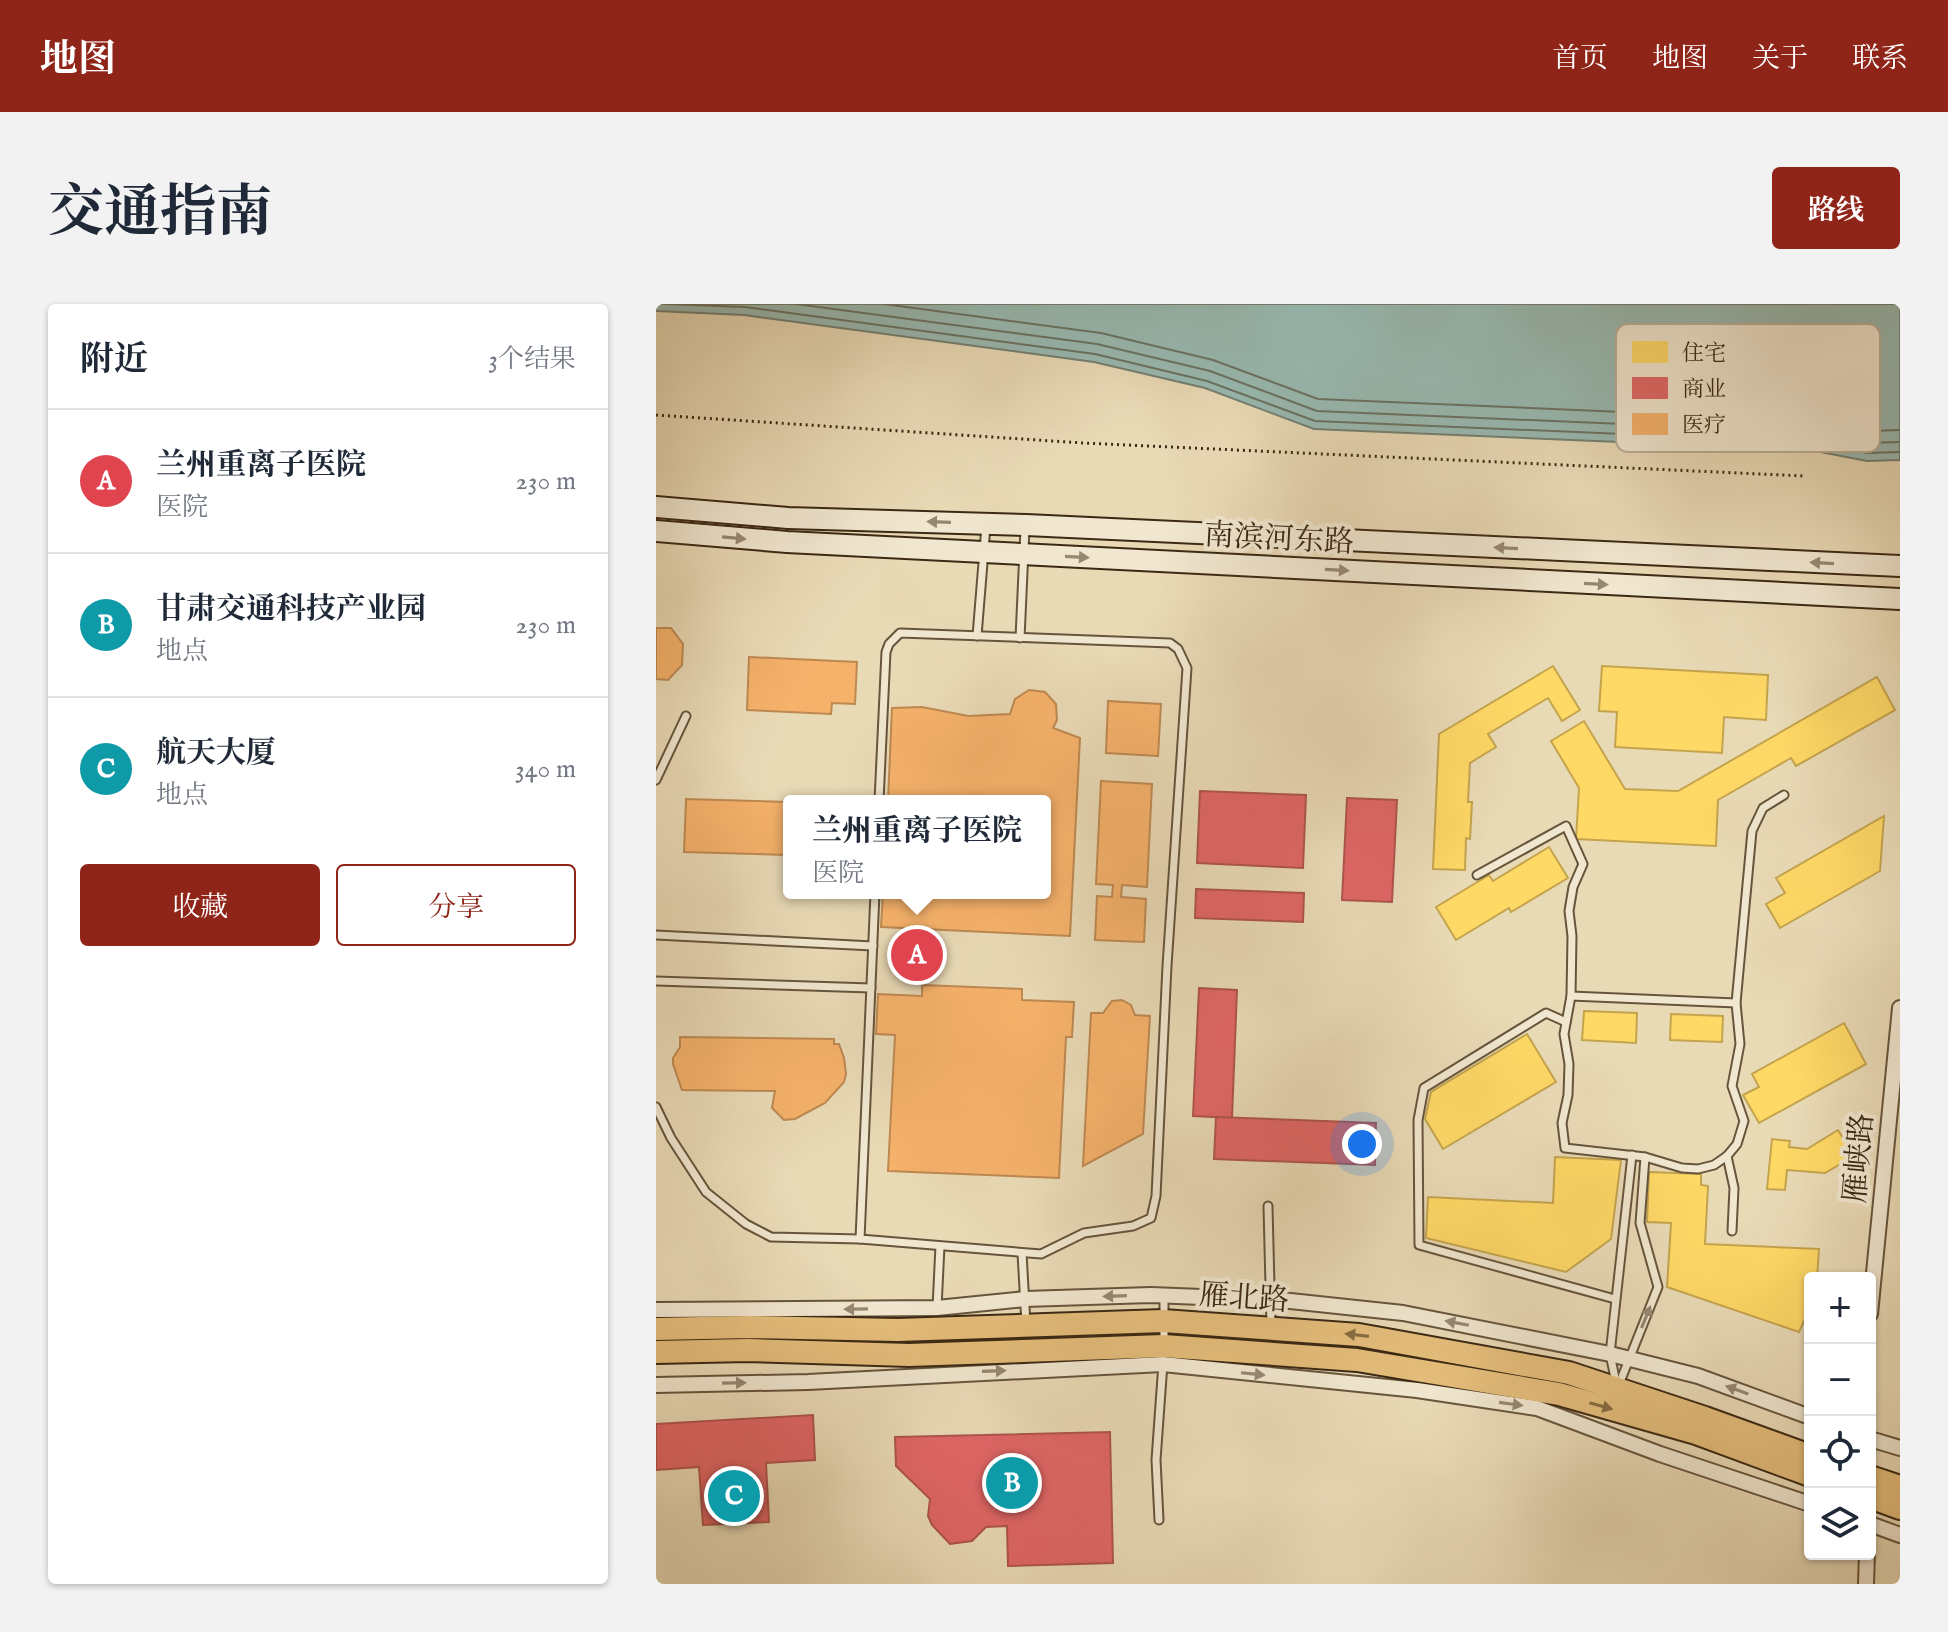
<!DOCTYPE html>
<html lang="zh">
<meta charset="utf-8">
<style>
body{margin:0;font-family:"IM FELL English","Noto Serif SC",serif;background:#f2f2f3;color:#1f2937}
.controls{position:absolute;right:24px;bottom:24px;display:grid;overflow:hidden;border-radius:8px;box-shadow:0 2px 6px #0004}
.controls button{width:72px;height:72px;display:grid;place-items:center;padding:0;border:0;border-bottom:2px solid #e0e1e3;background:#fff;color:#1f2937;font:40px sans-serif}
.you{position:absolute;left:706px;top:840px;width:28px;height:28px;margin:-20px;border:6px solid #fff;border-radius:50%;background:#1a73e8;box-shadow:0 0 0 12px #1a73e833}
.badge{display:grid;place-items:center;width:52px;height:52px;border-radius:50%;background:#8f2418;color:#fff;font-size:26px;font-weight:700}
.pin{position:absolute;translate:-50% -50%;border:4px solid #fff;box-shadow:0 2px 8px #0006}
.popup{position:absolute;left:127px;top:491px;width:268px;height:104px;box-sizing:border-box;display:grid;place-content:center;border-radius:8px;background:#fff;filter:drop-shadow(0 2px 6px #0005);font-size:26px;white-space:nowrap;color:#747a83}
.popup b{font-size:30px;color:#1f2937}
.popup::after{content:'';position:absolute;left:50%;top:100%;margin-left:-16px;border:16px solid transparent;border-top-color:#fff}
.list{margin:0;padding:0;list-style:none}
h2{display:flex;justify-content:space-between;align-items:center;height:104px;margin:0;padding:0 32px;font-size:34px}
h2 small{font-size:26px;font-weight:400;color:#747a83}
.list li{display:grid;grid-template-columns:52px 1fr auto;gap:24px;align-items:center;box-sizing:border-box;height:144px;padding:0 32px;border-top:2px solid #e0e1e3}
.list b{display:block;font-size:30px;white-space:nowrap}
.list p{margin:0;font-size:26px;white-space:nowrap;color:#747a83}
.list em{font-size:26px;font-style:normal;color:#747a83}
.actions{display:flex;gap:16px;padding:24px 32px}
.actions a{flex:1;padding:18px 0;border:2px solid #8f2418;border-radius:8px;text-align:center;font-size:28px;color:#8f2418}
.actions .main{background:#8f2418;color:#fff}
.icon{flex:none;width:44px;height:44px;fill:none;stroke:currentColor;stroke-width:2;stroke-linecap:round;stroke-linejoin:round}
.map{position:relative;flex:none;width:1244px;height:1280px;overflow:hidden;border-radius:8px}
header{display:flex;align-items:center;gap:48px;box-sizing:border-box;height:112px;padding:0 40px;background:#8f2418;color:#fff}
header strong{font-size:38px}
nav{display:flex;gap:44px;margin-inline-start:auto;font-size:28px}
.intro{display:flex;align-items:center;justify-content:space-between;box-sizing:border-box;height:192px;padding:0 48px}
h1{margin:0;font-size:56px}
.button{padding:20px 36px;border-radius:8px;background:#8f2418;color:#fff;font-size:28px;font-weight:700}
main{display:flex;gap:48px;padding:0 48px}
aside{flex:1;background:#fff;border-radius:8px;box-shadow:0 2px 6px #0004}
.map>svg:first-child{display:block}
.water{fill:#98bab2;stroke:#738073;stroke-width:2}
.homes{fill:#ffd966;stroke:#c4a44d;stroke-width:2}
.shops{fill:#e06666;stroke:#ae544d;stroke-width:2}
.health{fill:#f6b26b;stroke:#be8951;stroke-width:2}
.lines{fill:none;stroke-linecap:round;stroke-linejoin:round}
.shore{stroke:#6a7263;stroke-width:2}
.service-casing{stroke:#66553c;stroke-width:11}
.minor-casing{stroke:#66553c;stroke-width:18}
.secondary-casing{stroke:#3b2914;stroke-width:24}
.primary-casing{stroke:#3b2914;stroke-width:26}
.path{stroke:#3b2914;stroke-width:3;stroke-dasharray:2 4;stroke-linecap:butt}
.service{stroke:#f1e7d0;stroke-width:7}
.minor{stroke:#f1e7d0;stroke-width:14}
.secondary{stroke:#f1e7d0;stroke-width:20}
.primary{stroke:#e4bd7b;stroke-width:22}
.oneway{fill:#968872}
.oneway2{fill:#876c42}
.labels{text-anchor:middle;stroke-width:8;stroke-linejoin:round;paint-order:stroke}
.street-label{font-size:30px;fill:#3b2914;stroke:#f1e7d0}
.key{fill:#f1e7d0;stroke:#baae98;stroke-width:2}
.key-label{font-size:22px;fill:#3b2914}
</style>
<header>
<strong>地图</strong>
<nav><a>首页</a><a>地图</a><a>关于</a><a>联系</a></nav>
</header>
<div class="intro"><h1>交通指南</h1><a class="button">路线</a></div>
<main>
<aside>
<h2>附近<small>3个结果</small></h2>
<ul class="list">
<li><span class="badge" style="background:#e0444e">A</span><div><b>兰州重离子医院</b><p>医院</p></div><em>230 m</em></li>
<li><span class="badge" style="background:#0f9aa8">B</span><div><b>甘肃交通科技产业园</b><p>地点</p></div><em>230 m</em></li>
<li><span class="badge" style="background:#0f9aa8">C</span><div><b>航天大厦</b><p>地点</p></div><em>340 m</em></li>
</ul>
<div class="actions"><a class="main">收藏</a><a>分享</a></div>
</aside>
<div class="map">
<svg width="1244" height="1280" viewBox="0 0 1244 1280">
<rect width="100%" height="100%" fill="#e9dab6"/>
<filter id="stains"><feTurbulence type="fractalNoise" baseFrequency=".0025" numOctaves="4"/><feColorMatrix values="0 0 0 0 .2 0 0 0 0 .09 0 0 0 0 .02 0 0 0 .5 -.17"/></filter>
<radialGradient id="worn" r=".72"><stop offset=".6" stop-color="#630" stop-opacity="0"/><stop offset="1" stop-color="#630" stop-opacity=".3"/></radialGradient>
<polygon class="water" points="0,0 1244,0 1244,156 1211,157 1154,146 658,125 549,84 438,58 88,11 0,7"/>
<g class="homes">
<polygon points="897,362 924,406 906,417 892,394 832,430 840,443 814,459 812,498 816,498 814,535 810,534 809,566 777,565 783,430"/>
<polygon points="946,362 1112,371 1110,416 1068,413 1066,449 959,443 961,408 943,407"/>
<polygon points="1221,373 1239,406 1140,462 1135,454 1062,496 1060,542 920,535 923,484 895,437 928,417 969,485 1022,487"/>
<polygon points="1228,512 1224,567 1124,624 1110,600 1129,589 1120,574"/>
<polygon points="893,543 912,574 855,608 853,604 800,636 780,603 833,571 837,577"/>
<polygon points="928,707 981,709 980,739 926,736"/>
<polygon points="1015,710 1067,712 1066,738 1014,736"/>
<polygon points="1188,719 1210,760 1103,819 1087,791 1103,783 1096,770"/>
<polygon points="871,730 900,778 787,845 769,815 775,788"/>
<polygon points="1182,826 1198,852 1169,869 1131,866 1129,886 1111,885 1116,835 1134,837 1133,843 1151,845"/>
<polygon points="899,853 965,856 955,935 910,968 770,934 772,893 897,899"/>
<polygon points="993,868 1045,870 1045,881 1052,882 1049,940 1163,945 1161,974 1154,974 1154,1004 1143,1028 1011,983 1015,919 991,918"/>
</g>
<g class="shops">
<polygon points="544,487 650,491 647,564 541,559"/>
<polygon points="691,494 741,496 736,598 686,596"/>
<polygon points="540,585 648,589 647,618 539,614"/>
<polygon points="543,684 581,686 576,814 537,812"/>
<polygon points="560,813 720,819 719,861 558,855"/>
<polygon points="157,1111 159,1156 110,1159 113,1218 47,1221 43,1163 0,1166 0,1120"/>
<polygon points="454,1128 457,1259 352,1262 351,1222 330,1223 316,1237 294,1240 276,1221 272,1212 274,1195 240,1162 239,1133"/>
</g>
<g class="health">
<polygon points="0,324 15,324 27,340 26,361 12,376 0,375"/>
<polygon points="93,353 201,358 199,400 176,399 175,410 91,406"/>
<polygon points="373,386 389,388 400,400 401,416 397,424 424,434 414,632 225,623 227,589 389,589 389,497 232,497 236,404 266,403 312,412 354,410 359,395"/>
<polygon points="452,397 505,400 502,452 450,449"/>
<polygon points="445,477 496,480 491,583 466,581 465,593 490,595 488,638 439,636 441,592 456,593 457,581 440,580"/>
<polygon points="30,495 133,498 133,551 28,548"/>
<polygon points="266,681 366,685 366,696 418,698 416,733 410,733 403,874 232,867 239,731 220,730 222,690 266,692"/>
<polygon points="466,696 475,701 479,711 494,712 487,830 427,862 435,709 447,709 456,697"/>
<polygon points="24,733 178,735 178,740 183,740 188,754 190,770 188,778 169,799 139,815 128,816 116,804 119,787 26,786 17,760 17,754 24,743"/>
</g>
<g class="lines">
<g class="shore">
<polyline points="12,0 89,3 439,50 551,77 659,117 1155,138 1211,149 1244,148"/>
<polyline points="140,0 441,40 554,67 661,107 1155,128 1211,139 1244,138"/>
<polyline points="228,0 445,29 557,56 662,95 1155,116 1212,127 1244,126"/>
</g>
<g class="service-casing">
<g id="service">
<polyline points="321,332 330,222"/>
<polyline points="364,334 369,224"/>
<polyline points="0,476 30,412"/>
<polyline points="821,571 910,522 927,560 917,583 913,607 916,632 915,692 908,730 913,760 912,791 906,819 909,844 989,853 1026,864 1042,865 1058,861 1071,852 1081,840 1088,817 1076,782 1084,740 1080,699 1096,527 1107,504 1128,491"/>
<polyline points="219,589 204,935 385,950 428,929 477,922 495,914 500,892 511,662 531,364 522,345 514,339 244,329 233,340 230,348 223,497"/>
<polyline points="0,631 217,642"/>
<polyline points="0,677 215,684"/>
<polyline points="915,692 1080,699"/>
<polyline points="910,718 890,709 768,784 762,816 763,941 959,995"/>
<polyline points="0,803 15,834 50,888 90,920 115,933 204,935"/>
<polyline points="1071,852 1078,884 1076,927"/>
<polyline points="612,902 615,1022"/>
<polyline points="366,949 370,1020"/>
<polyline points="508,991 508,1039"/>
<polyline points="281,1004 284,942"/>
<polyline points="960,1079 954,1050 976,851"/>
<polyline points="962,1083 1002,983 984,919 989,853"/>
<polyline points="503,1216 500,1156 507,1059"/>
</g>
</g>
<g class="minor-casing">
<g id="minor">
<polyline points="0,1006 281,1004 369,995 495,991 625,996 747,1009 954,1050 1042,1072 1154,1113"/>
<polyline points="1214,1010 1244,704"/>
<polyline points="0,1081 152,1078 507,1060 761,1086 881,1104 1004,1150 1154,1200"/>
<polyline points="1214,1135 1244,1144"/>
<polyline points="1214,1220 1244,1231"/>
<polyline points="1210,1280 1211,1250"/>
</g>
</g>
<g class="secondary-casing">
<g id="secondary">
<polyline points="0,203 132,214 370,221 1244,262"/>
<polyline points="0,227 131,238 1244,295"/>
</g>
</g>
<g class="primary-casing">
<g id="primary">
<polyline points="0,1025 93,1023 242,1026 507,1017 703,1031 913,1069 1049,1114 1154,1152"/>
<polyline points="0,1048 92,1046 253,1051 508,1042 701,1056 903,1090 1040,1129 1154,1171"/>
<polyline points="1214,1173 1244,1183"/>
<polyline points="1214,1193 1244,1204"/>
</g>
</g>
<polyline class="path" points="0,111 427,139 1148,172"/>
<use href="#service" class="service"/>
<use href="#minor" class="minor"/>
<use href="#secondary" class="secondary"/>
<use href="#primary" class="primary"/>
</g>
<defs><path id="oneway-solid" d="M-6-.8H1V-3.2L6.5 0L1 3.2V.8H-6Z" transform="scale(2)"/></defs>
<g class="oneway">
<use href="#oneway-solid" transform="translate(283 218) rotate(-178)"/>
<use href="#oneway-solid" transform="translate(78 234) rotate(5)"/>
<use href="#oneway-solid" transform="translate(850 244) rotate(-177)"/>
<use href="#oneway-solid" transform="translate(421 253) rotate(3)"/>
<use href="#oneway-solid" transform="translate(1166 259) rotate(-177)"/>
<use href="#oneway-solid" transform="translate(681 266) rotate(3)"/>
<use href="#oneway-solid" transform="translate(940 280) rotate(3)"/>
<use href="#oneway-solid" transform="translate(459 992) rotate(178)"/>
<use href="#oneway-solid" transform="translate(200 1005) rotate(179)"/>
<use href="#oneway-solid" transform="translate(990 1013) rotate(-68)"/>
<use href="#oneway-solid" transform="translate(801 1019) rotate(-169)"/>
<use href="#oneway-solid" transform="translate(338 1067) rotate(-2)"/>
<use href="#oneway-solid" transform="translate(597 1070) rotate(6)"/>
<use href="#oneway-solid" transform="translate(78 1079) rotate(-1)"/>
<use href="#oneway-solid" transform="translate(1081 1086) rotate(-160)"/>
<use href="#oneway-solid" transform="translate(855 1100) rotate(8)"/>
</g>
<g class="oneway2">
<use href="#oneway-solid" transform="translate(701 1031) rotate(-173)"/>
<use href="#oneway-solid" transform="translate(945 1102) rotate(16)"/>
</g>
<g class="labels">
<g class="street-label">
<text transform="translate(623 234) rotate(3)" y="10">南滨河东路</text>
<text transform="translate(1202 854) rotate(-85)" y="10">雁峡路</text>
<text transform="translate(588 993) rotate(4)" y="10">雁北路</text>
</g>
</g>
<rect x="960" y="20" width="264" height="128" rx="12" class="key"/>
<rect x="976" y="37" width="36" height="22" fill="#ffd966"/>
<rect x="976" y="73" width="36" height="22" fill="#e06666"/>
<rect x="976" y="109" width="36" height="22" fill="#f6b26b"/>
<g class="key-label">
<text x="1026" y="56">住宅</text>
<text x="1026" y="92">商业</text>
<text x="1026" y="128">医疗</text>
</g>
<rect width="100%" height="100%" filter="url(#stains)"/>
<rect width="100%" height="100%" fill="url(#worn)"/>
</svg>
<div class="controls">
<button>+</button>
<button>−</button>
<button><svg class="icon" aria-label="locate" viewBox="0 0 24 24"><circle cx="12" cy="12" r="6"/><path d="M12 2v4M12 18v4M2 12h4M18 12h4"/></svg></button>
<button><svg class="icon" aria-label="layers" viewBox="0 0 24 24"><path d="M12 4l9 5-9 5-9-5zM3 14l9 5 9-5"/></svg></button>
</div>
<div class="you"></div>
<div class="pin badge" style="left:261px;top:651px;background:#e0444e">A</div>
<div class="popup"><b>兰州重离子医院</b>医院</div>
<div class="pin badge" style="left:356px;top:1179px;background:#0f9aa8">B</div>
<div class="pin badge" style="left:78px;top:1192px;background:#0f9aa8">C</div>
</div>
</main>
